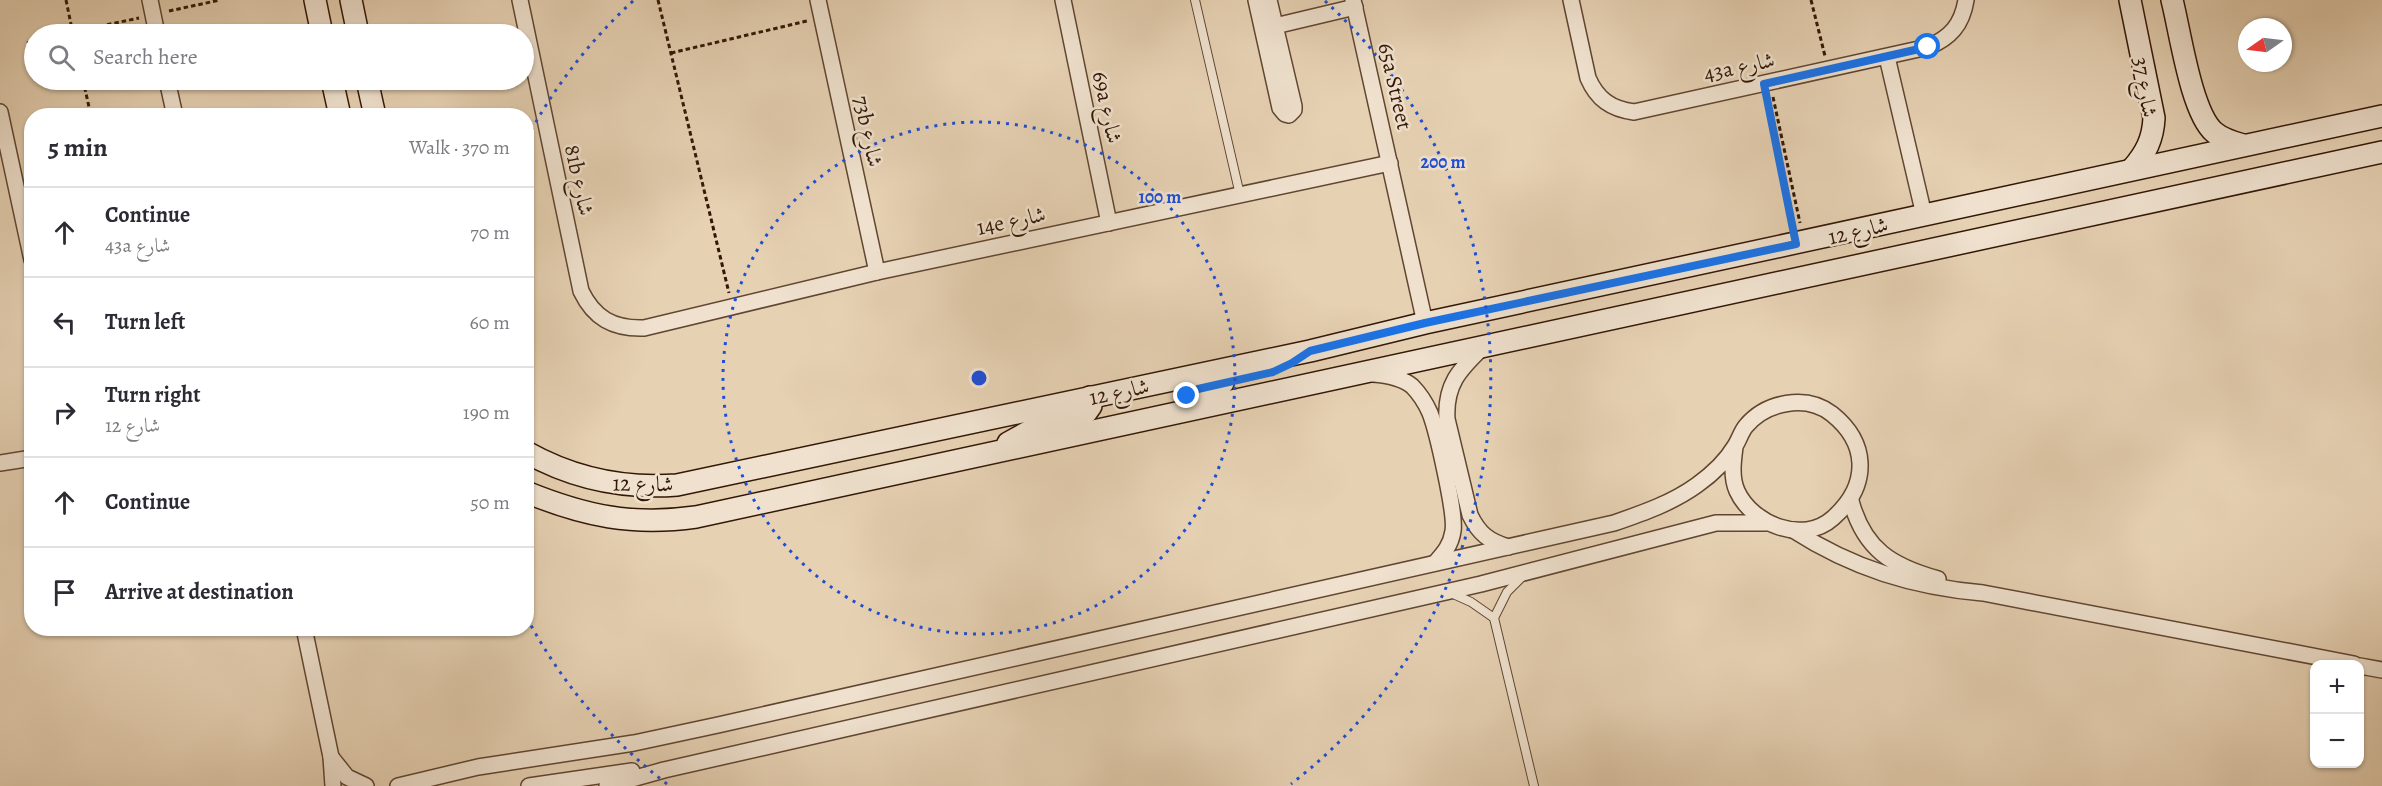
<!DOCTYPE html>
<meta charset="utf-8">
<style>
body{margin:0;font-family:Alegreya,Amiri,serif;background:#f2f2f3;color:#2b2b33}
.controls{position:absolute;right:18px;bottom:18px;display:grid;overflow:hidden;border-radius:12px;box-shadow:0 2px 4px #0004}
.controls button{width:54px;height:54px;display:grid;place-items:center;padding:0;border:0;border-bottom:2px solid #e1e1e2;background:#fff;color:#2b2b33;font:30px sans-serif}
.compass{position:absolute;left:2238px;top:18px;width:54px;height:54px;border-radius:50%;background:#fff;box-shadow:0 2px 4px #0004;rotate:256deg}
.stop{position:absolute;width:18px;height:18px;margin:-14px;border:4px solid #1a73e8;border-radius:50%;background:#fff}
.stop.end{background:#1a73e8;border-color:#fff;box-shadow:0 2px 6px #0008}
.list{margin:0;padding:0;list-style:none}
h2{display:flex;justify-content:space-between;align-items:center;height:78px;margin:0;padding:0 24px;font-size:26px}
h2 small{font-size:20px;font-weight:400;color:#7c7c81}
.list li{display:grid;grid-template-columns:39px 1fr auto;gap:18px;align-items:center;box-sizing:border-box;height:90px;padding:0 24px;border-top:2px solid #e1e1e2}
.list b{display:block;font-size:22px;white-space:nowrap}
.list p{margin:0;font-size:20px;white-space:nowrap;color:#7c7c81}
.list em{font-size:20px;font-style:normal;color:#7c7c81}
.icon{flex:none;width:33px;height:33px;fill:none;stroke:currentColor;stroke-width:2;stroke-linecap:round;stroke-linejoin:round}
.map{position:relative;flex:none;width:2382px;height:786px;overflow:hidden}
.search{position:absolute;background:#fff;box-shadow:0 2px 4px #0004;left:24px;top:24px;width:510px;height:66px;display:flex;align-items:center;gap:15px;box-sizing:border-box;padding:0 21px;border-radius:33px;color:#7c7c81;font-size:22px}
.panel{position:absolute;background:#fff;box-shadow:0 2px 4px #0004;left:24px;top:108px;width:510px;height:528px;border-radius:24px}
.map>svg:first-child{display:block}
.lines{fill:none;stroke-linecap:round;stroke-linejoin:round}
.lane-casing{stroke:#604631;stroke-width:10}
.street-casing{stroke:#604631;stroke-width:18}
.secondary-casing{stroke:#331706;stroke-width:24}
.path{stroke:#331706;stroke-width:3;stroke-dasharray:4.5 3;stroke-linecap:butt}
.lane{stroke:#efe1ce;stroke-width:8}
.street{stroke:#efe1ce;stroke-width:15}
.secondary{stroke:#efe1ce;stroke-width:21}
.route{stroke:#1a73e8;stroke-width:8}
.ring{fill:none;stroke:#1d4ed8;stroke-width:3;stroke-dasharray:3 6}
.labels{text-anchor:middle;stroke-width:5;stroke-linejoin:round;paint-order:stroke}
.street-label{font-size:22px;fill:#331706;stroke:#efe1ce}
.centre{fill:#1d4ed8;stroke:#efe1ce;stroke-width:3}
.ring-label{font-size:18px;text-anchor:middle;font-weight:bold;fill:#1d4ed8;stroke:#efe1ce;stroke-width:5;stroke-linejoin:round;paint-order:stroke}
</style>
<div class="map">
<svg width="2382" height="786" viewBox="0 0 2382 786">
<rect width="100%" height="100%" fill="#e6d1b3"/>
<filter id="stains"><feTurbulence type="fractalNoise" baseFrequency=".00333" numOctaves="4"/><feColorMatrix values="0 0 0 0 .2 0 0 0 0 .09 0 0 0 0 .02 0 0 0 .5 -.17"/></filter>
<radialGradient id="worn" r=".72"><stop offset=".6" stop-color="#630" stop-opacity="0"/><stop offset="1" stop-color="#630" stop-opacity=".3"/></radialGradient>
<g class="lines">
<g class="lane-casing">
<g id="lane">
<polyline points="1195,0 1240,195"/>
<polyline points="1522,577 1507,592 1494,618 1534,786"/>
<polyline points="1451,593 1471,602 1494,618"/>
</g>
</g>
<g class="street-casing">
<g id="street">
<polyline points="150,0 157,34"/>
<path d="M520,0L581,291C594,318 613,329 644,328L877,272L1390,163"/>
<polyline points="818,0 877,272"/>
<polyline points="1063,0 1109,223"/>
<polyline points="1256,0 1280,108 1285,114 1289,115 1294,110 1294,106 1269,0"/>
<polyline points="1353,0 1425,323"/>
<path d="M1571,0L1588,78C1597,99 1611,109 1634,112L1928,47C1950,38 1962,25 1966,0"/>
<polyline points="1275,26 1355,7"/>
<polyline points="1887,57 1924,215"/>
<polyline points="167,80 175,116"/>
<polyline points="0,112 32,260"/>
<path d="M1482,348C1459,370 1445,385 1447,419L1470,515C1479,534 1489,541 1508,547"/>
<path d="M1373,374C1386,375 1401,377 1412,386C1419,393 1426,404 1430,413C1437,431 1456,514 1453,531C1451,545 1444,553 1435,563"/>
<polyline points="0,463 32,458"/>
<path d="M1851,501C1864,549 1891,566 1938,579"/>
<path d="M1793,530C1852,568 1913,587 1983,593L2354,664"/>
<polyline points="304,628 331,757 333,786"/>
<polyline points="2360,666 2382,670"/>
<polyline points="331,757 347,777 366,786"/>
<path d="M398,786L478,767L634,743L718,725L1614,523C1643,513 1672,503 1697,485C1711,475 1726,461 1735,446C1739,440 1741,432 1746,426C1766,402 1806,394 1832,414C1847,426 1859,442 1860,463C1861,486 1850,503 1833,518C1803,545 1752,524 1737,491C1731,477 1733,462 1735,447"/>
<polyline points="529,786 632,771"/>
<polyline points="607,786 664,770 1481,584 1716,523 1766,523"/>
</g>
</g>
<g class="secondary-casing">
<g id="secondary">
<polyline points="315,0 322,34"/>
<polyline points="351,0 358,34"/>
<path d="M2130,0L2154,118C2153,139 2146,153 2132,169"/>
<path d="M2172,0C2180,31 2191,112 2214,132C2222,139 2232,142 2243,145"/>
<polyline points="332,80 340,116"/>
<polyline points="367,80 375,116"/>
<polyline points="1187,410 1187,396 1198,389 1223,383"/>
<polyline points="1008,443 1037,427 1086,413 1091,406 1090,397"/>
<path d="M526,452C574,479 623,489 677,485L1310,351L1425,323L2382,116"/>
<path d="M526,492C585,516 632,526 696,517L2382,152"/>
</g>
</g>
<g class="path">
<polyline points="66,0 73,34"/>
<polyline points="658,0 729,293"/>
<polyline points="1811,0 1825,56"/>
<polyline points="169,11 220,0"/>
<polyline points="63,34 139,18"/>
<polyline points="27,43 34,41"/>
<polyline points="671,53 807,21"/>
<polyline points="83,80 91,116"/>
<polyline points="1773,97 1800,223"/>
<polyline points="1767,98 1792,224"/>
</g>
<use href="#lane" class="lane"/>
<use href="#street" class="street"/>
<use href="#secondary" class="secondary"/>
</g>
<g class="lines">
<polyline class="route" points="1187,396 1198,389 1273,372 1292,363 1310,351 1425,323 1796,244 1764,84 1928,47"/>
</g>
<g class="ring">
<circle cx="979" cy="378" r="256"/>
<path d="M667 784A512 512 0 0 1 527 618M527 138A512 512 0 0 1 633 1M1325 1A512 512 0 0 1 1291 784"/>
</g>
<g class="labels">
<g class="street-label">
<text transform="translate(1739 66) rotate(-12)" y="8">43a شارع</text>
<text transform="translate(1396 86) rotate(77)" y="8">65a Street</text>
<text transform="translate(2146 87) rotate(81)" y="8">شارع 37</text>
<text transform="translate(1108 107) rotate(78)" y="8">69a شارع</text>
<text transform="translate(869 131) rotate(78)" y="8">73b شارع</text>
<text transform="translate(580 180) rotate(78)" y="8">81b شارع</text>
<text transform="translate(1011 220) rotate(-12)" y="8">14e شارع</text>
<text transform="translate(1858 230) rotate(-13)" y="8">شارع 12</text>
<text transform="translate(1119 391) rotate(-12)" y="8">شارع 12</text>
<text transform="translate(643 483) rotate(1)" y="8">شارع 12</text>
</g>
</g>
<circle cx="979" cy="378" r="9" class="centre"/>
<g class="ring-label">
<text x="1443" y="168">200 m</text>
<text x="1160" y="203">100 m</text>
</g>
<rect width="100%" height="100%" filter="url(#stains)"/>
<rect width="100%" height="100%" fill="url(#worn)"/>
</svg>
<div class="controls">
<button>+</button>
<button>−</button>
</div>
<svg class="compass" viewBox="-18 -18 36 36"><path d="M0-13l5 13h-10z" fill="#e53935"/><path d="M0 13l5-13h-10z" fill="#7c7c81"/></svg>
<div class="stop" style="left:1928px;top:47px"></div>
<div class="stop end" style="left:1187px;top:396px"></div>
<div class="search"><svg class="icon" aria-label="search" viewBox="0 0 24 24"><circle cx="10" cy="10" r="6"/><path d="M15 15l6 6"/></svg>Search here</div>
<section class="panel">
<h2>5 min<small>Walk · 370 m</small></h2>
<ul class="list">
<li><svg class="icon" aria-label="ahead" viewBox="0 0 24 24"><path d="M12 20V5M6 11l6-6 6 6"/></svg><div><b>Continue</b><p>43a شارع</p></div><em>70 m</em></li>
<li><svg class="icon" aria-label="left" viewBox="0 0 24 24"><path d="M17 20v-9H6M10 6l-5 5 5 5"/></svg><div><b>Turn left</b></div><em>60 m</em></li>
<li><svg class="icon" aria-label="right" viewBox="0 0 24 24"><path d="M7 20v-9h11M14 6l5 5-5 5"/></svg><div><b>Turn right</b><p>شارع 12</p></div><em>190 m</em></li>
<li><svg class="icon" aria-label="ahead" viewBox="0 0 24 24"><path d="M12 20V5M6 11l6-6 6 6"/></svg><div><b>Continue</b></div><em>50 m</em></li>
<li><svg class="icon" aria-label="arrive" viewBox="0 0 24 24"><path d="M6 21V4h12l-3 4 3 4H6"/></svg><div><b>Arrive at destination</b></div></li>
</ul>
</section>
</div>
